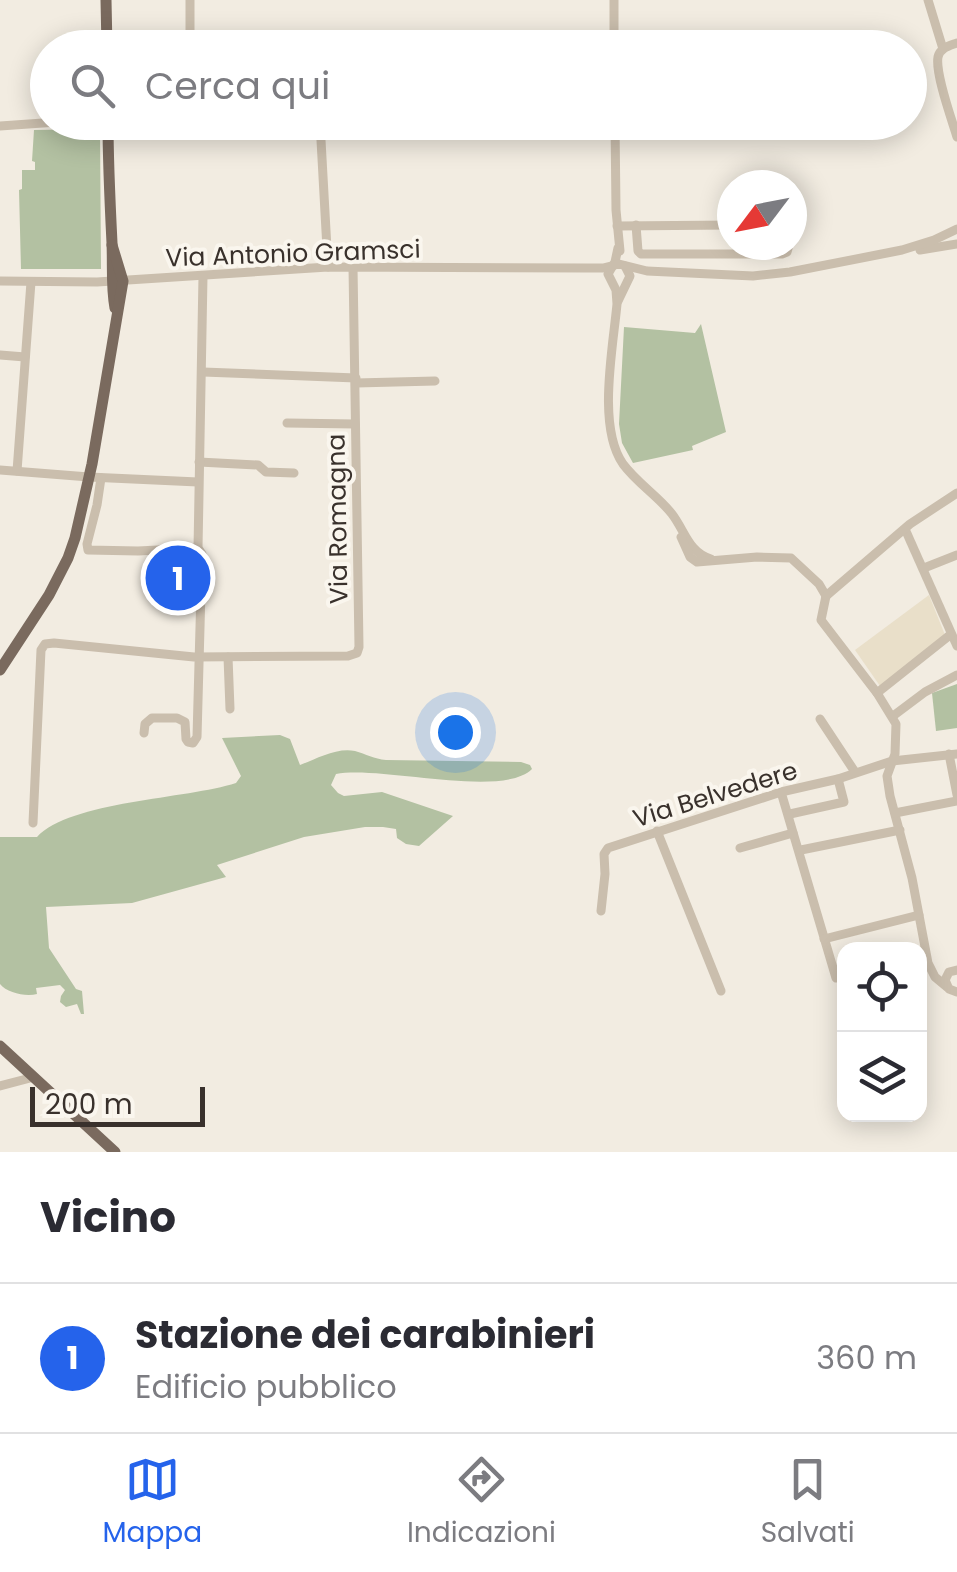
<!DOCTYPE html>
<html lang="it">
<style>
body{margin:0;font-family:Poppins,sans-serif;background:#f2f2f3;color:#2b2b33}
.controls{position:absolute;right:30px;bottom:30px;display:grid;overflow:hidden;border-radius:20px;box-shadow:0 5px 25px #0003}
.controls button{width:90px;height:90px;display:grid;place-items:center;padding:0;border:0;border-bottom:2px solid #e1e1e2;background:#fff;color:#2b2b33;font:50px sans-serif}
.compass{position:absolute;left:717px;top:170px;width:90px;height:90px;border-radius:50%;background:#fff;box-shadow:0 5px 25px #0003;rotate:238deg}
.scale{position:absolute;left:30px;bottom:25px;width:175px;box-sizing:border-box;padding-left:10px;border:5px solid #39312c;border-top:0;font-size:28px;line-height:35px;white-space:nowrap;color:#39312c;-webkit-text-stroke:8px #faf6ee;paint-order:stroke}
.you{position:absolute;left:455px;top:732px;width:35px;height:35px;margin:-25px;border:8px solid #fff;border-radius:50%;background:#1a73e8;box-shadow:0 0 0 15px #1a73e833}
.badge{display:grid;place-items:center;width:65px;height:65px;border-radius:50%;background:#2563eb;color:#fff;font-size:32px;font-weight:700}
.pin{position:absolute;translate:-50% -50%;border:5px solid #fff;box-shadow:0 2px 10px #0006}
.list{margin:0;padding:0;list-style:none}
h2{display:flex;justify-content:space-between;align-items:center;height:130px;margin:0;padding:0 40px;font-size:42px}
h2 small{font-size:32px;font-weight:400;color:#7c7c81}
.list li{display:grid;grid-template-columns:65px 1fr auto;gap:30px;align-items:center;box-sizing:border-box;height:150px;padding:0 40px;border-top:2px solid #e1e1e2}
.list b{display:block;font-size:38px;white-space:nowrap}
.list p{margin:0;font-size:32px;white-space:nowrap;color:#7c7c81}
.list em{font-size:32px;font-style:normal;color:#7c7c81}
.icon{flex:none;width:55px;height:55px;fill:none;stroke:currentColor;stroke-width:2;stroke-linecap:round;stroke-linejoin:round}
.map{position:relative;flex:none;width:957px;height:1152px;overflow:hidden}
.search{position:absolute;background:#fff;box-shadow:0 5px 25px #0003;left:30px;right:30px;top:30px;height:110px;display:flex;align-items:center;gap:25px;box-sizing:border-box;padding:0 35px;border-radius:55px;color:#7c7c81;font-size:38px}
.sheet{height:280px;background:#fff}
nav{display:flex;justify-content:space-around;align-items:center;box-sizing:border-box;height:140px;border-top:2px solid #e1e1e2;background:#fff;font-size:28px;color:#7c7c81}
nav a{display:grid;justify-items:center;gap:5px}
nav .on{color:#2563eb}
.map>svg:first-child{display:block}
.green{fill:#b3c1a2}
.plaza{fill:#e9dfc9}
.lines{fill:none;stroke-linecap:round;stroke-linejoin:round}
.minor{stroke:#cabead;stroke-width:9}
.major{stroke:#7a6a5e;stroke-width:11}
.labels{text-anchor:middle;stroke-width:8;stroke-linejoin:round;paint-order:stroke}
.street-label{font-size:25px;fill:#39312c;stroke:#faf6ee}
</style>
<div class="map">
<svg width="957" height="1152" viewBox="0 0 957 1152">
<rect width="100%" height="100%" fill="#f2ece1"/>
<g class="green">
<polygon points="100,129 101,269 21,269 19,190 22,189 22,170 35,170 35,162 32,161 34,130"/>
<polygon points="701,324 726,432 692,446 693,450 633,463 622,443 619,424 624,327 695,333"/>
<polygon points="957,684 957,728 936,731 932,693"/>
<path d="M280,735L290,739L300,765C316,759 337,747 355,751C366,754 374,759 386,760L521,762L530,765L532,769C502,799 380,765 336,774L331,785L338,793L344,796L382,792L453,816L419,846L406,844L397,838L396,829L383,827H365L304,837L217,865L226,877L132,903L46,907L49,948L76,989L82,991L84,1014H81L77,1004L66,1007L60,1002L61,996L65,990L60,985L36,988L37,994C26,997 7,993 0,984V837H37C70,801 187,799 236,783L241,776L222,738Z"/>
</g>
<polygon class="plaza" points="929,595 945,635 880,686 855,650"/>
<g class="lines">
<g class="minor">
<polyline points="928,0 943,49"/>
<path d="M957,43C949,46 940,48 938,57C935,74 952,120 957,137"/>
<polyline points="190,48 190,0"/>
<polyline points="614,48 614,0"/>
<polyline points="320,122 328,267"/>
<polyline points="615,122 616,210 620,251"/>
<polyline points="0,126 57,122"/>
<polyline points="636,225 638,251 641,254 782,254 787,252 789,245"/>
<polyline points="617,226 732,225"/>
<path d="M618,248L615,262L608,274L616,290L617,304C613,348 597,427 623,464C637,483 658,496 672,514C685,531 689,553 711,559"/>
<polyline points="920,250 957,244"/>
<polyline points="0,281 97,282 328,267 587,268 603,268 619,264 647,271 753,276 790,272 902,250 934,240 957,229"/>
<polyline points="618,301 630,276 625,266"/>
<polyline points="0,355 25,357"/>
<polyline points="203,372 356,378"/>
<polyline points="356,383 435,381"/>
<polyline points="287,423 355,424"/>
<polyline points="199,462 258,465 266,472 294,473"/>
<polyline points="0,470 89,477 198,482"/>
<polyline points="17,471 31,282"/>
<polyline points="101,478 97,505 87,544 88,550 138,551 198,548"/>
<polyline points="905,529 957,646"/>
<polyline points="681,537 690,557 697,562 757,557 791,558 819,584 826,596"/>
<polyline points="924,568 957,555"/>
<polyline points="826,596 821,620 877,693 896,724 895,754 887,776 890,796 912,878 928,963 935,977 947,987"/>
<polyline points="826,596 910,524 957,493"/>
<polyline points="228,657 230,709"/>
<polyline points="877,693 950,635"/>
<polyline points="893,716 925,692 957,675"/>
<polyline points="820,719 855,772"/>
<polyline points="144,733 145,724 152,718 177,718 185,722 186,739 188,742 193,743 197,737 202,554 198,548 203,276"/>
<polyline points="949,754 957,795"/>
<polyline points="781,792 836,978"/>
<polyline points="895,813 957,801"/>
<polyline points="790,814 844,802 838,779"/>
<polyline points="33,823 41,650 45,644 54,643 194,657 348,656 357,653 359,647 353,267"/>
<polyline points="657,831 721,991"/>
<polyline points="740,848 793,833"/>
<polyline points="801,850 900,830"/>
<polyline points="601,911 605,874 604,854 608,848 781,792 838,779 892,761 957,754"/>
<polyline points="824,939 919,915"/>
<polyline points="957,970 949,972 945,980 949,989 957,992"/>
<polyline points="0,1086 34,1077"/>
</g>
<g class="major">
<polyline points="106,0 107,48"/>
<path d="M108,122C108,163 110,203 112,243C113,266 111,286 115,308"/>
<polyline points="0,670 49,595 68,558 75,538 92,464 123,281 112,245"/>
<polyline points="0,1046 115,1152"/>
</g>
</g>
<g class="labels">
<g class="street-label">
<text transform="translate(293 253) rotate(-2)" y="9">Via Antonio Gramsci</text>
<text transform="translate(337 519) rotate(-91)" y="9">Via Romagna</text>
<text transform="translate(715 794) rotate(-17)" y="9">Via Belvedere</text>
</g>
</g>
</svg>
<div class="controls">
<button><svg class="icon" aria-label="locate" viewBox="0 0 24 24"><circle cx="12" cy="12" r="6"/><path d="M12 2v4M12 18v4M2 12h4M18 12h4"/></svg></button>
<button><svg class="icon" aria-label="layers" viewBox="0 0 24 24"><path d="M12 4l9 5-9 5-9-5zM3 14l9 5 9-5"/></svg></button>
</div>
<svg class="compass" viewBox="-18 -18 36 36"><path d="M0-13l5 13h-10z" fill="#e53935"/><path d="M0 13l5-13h-10z" fill="#7c7c81"/></svg>
<div class="scale">200 m</div>
<div class="you"></div>
<div class="pin badge" style="left:178px;top:578px">1</div>
<div class="search"><svg class="icon" aria-label="search" viewBox="0 0 24 24"><circle cx="10" cy="10" r="6"/><path d="M15 15l6 6"/></svg>Cerca qui</div>
</div>
<section class="sheet">
<h2>Vicino<small></small></h2>
<ul class="list">
<li><span class="badge">1</span><div><b>Stazione dei carabinieri</b><p>Edificio pubblico</p></div><em>360 m</em></li>
</ul>
</section>
<nav>
<a class="on"><svg class="icon" aria-label="map" viewBox="0 0 24 24"><path d="M3 6l6-2 6 2 6-2v14l-6 2-6-2-6 2zM9 4v14M15 6v14"/></svg>Mappa</a>
<a><svg class="icon" aria-label="directions" viewBox="0 0 24 24"><path d="M12 3l9 9-9 9-9-9zM9 14v-3h6M13 9l2 2-2 2"/></svg>Indicazioni</a>
<a><svg class="icon" aria-label="saved" viewBox="0 0 24 24"><path d="M7 4h10v16l-5-4-5 4z"/></svg>Salvati</a>
</nav>
